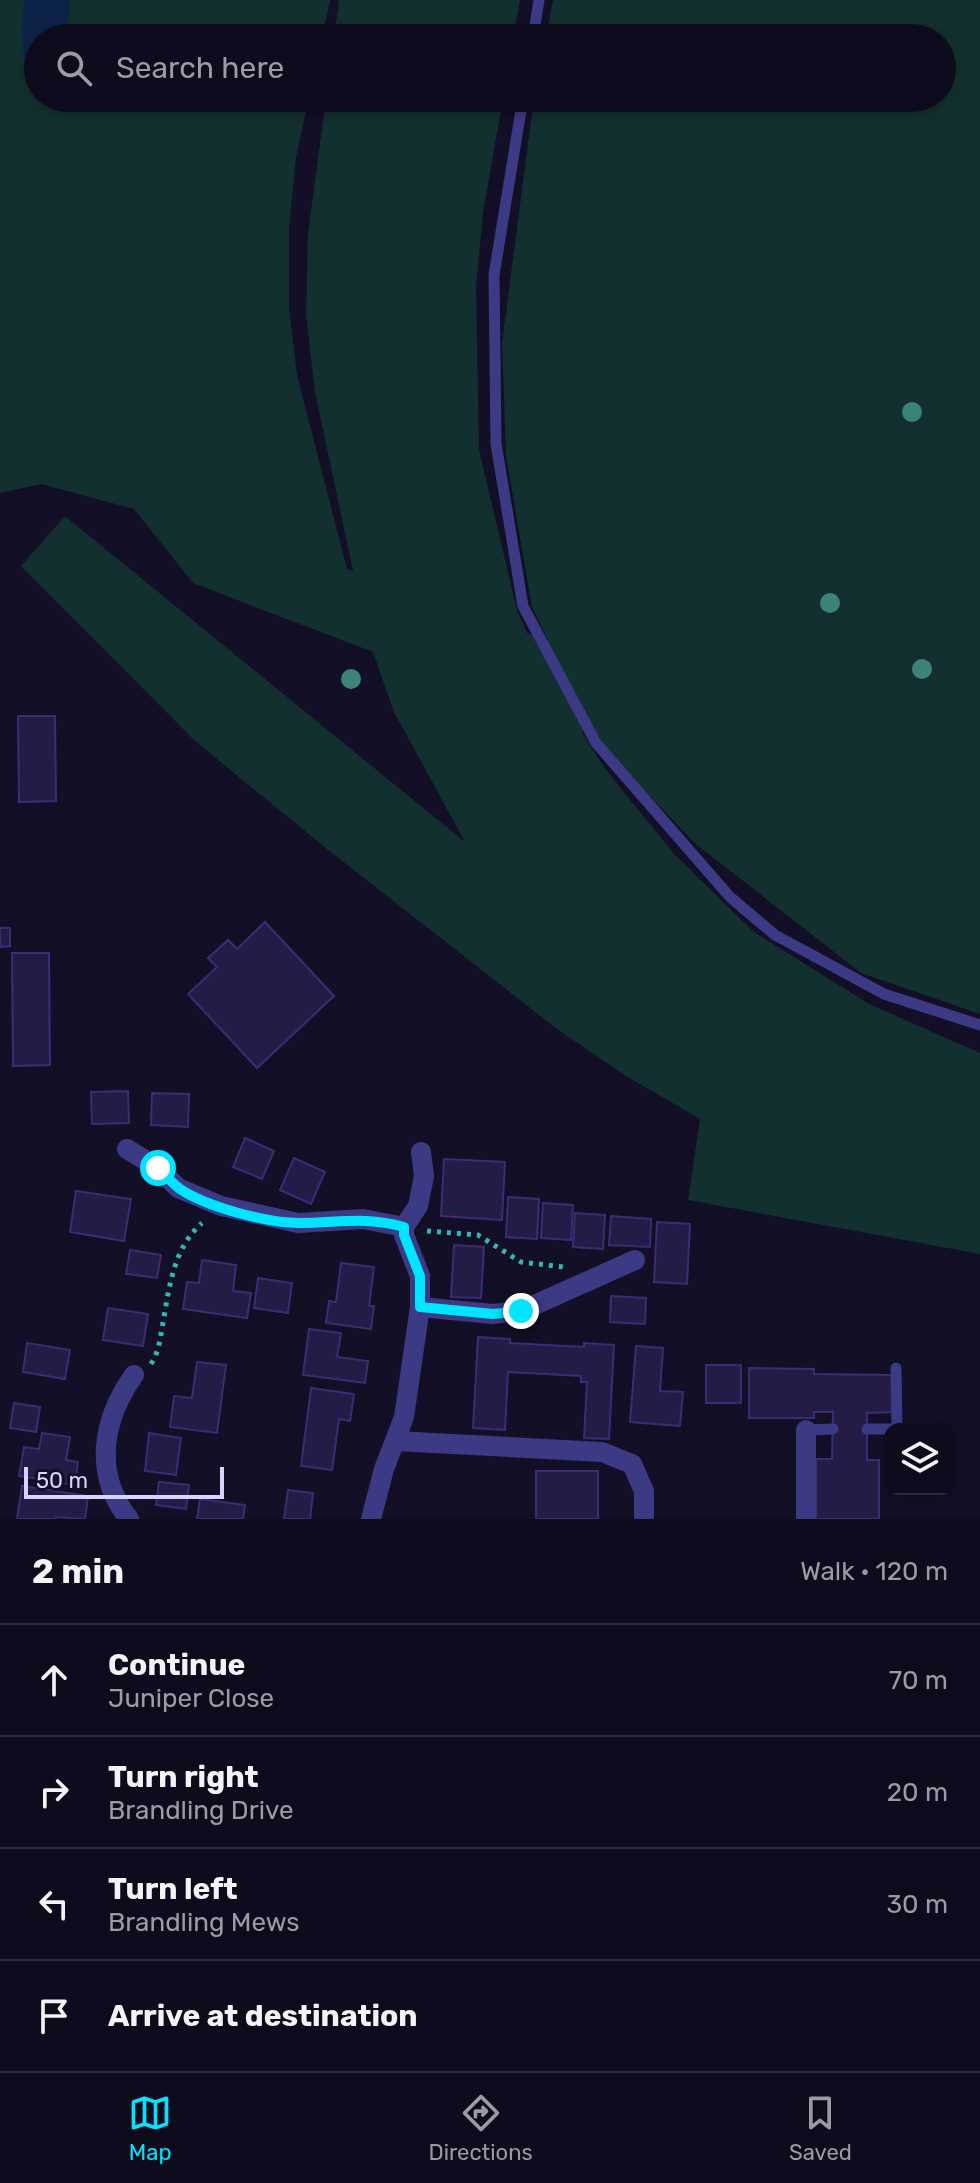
<!DOCTYPE html>
<meta charset="utf-8">
<style>
body{margin:0;font-family:Rubik,sans-serif;background:#1c1929;color:#f1f3f6}
.controls{position:absolute;right:24px;bottom:24px;display:grid;overflow:hidden;border-radius:16px;box-shadow:0 4px 12px #0003}
.controls button{width:72px;height:72px;display:grid;place-items:center;padding:0;border:0;border-bottom:2px solid #2e2b3b;background:#0e0b1c;color:#f1f3f6;font:40px sans-serif}
.scale{position:absolute;left:24px;bottom:20px;width:200px;box-sizing:border-box;padding-left:8px;border:4px solid #d9d4ff;border-top:0;font-size:22px;line-height:28px;white-space:nowrap;color:#d9d4ff;-webkit-text-stroke:6px #130f26;paint-order:stroke}
.stop{position:absolute;width:24px;height:24px;margin:-18px;border:6px solid #00e5ff;border-radius:50%;background:#fff}
.stop.end{background:#00e5ff;border-color:#fff;box-shadow:0 2px 8px #0008}
.list{margin:0;padding:0;list-style:none}
h2{display:flex;justify-content:space-between;align-items:center;height:104px;margin:0;padding:0 32px;font-size:34px}
h2 small{font-size:26px;font-weight:400;color:#9b9ba3}
.list li{display:grid;grid-template-columns:52px 1fr auto;gap:24px;align-items:center;box-sizing:border-box;height:112px;padding:0 32px;border-top:2px solid #2e2b3b}
.list b{display:block;font-size:30px;white-space:nowrap}
.list p{margin:0;font-size:26px;white-space:nowrap;color:#9b9ba3}
.list em{font-size:26px;font-style:normal;color:#9b9ba3}
.icon{flex:none;width:44px;height:44px;fill:none;stroke:currentColor;stroke-width:2;stroke-linecap:round;stroke-linejoin:round}
.map{position:relative;flex:none;width:980px;height:1519px;overflow:hidden}
.search{position:absolute;background:#0e0b1c;box-shadow:0 4px 12px #0003;left:24px;right:24px;top:24px;height:88px;display:flex;align-items:center;gap:20px;box-sizing:border-box;padding:0 28px;border-radius:44px;color:#9b9ba3;font-size:30px}
.sheet{height:552px;background:#0e0b1c}
nav{display:flex;justify-content:space-around;align-items:center;box-sizing:border-box;height:112px;border-top:2px solid #2e2b3b;background:#0e0b1c;font-size:22px;color:#9b9ba3}
nav a{display:grid;justify-items:center;gap:4px}
nav .on{color:#00e5ff}
.map>svg:first-child{display:block}
.green{fill:#12302f}
.water{fill:#0c2248}
.building{fill:#241b47;stroke:#3b2d73;stroke-width:2}
.lines{fill:none;stroke-linecap:round;stroke-linejoin:round}
.path{stroke:#2fb8b0;stroke-width:5;stroke-dasharray:4 6;stroke-linecap:butt}
.lane{stroke:#3d3a85;stroke-width:11}
.street{stroke:#3d3a85;stroke-width:20}
.tree{fill:#3d827b}
.route{stroke:#00e5ff;stroke-width:10}
</style>
<div class="map">
<svg width="980" height="1519" viewBox="0 0 980 1519">
<rect width="100%" height="100%" fill="#130f26"/>
<g class="green">
<polygon points="0,0 330,0 322,38 38,38 38,98 309,98 296,157 289,228 289,308 297,375 347,569 353,571 315,392 306,314 308,234 326,98 503,98 483,213 476,286 479,450 517,610 527,633 548,640 532,607 506,456 502,343 534,98 942,98 942,38 546,38 553,0 980,0 980,1014 861,973 697,845 589,734 581,731 606,770 675,855 754,932 869,1004 980,1053 980,1254 688,1200 700,1119 626,1076 557,1029 327,849 195,741 21,566 65,516 465,842 394,712 373,652 193,583 134,509 41,484 0,493"/>
<polygon points="339,0 520,0 513,38 334,38"/>
</g>
<polygon class="water" points="24,0 70,0 66,38 38,38 38,90 26,78 22,29"/>
<g class="building">
<polygon points="18,716 55,716 56,801 19,802"/>
<polygon points="265,922 334,996 257,1068 188,994 217,967 208,958 228,940 237,949"/>
<polygon points="0,928 10,928 10,946 0,947"/>
<polygon points="12,953 49,953 50,1065 13,1066"/>
<polygon points="128,1091 129,1123 92,1124 91,1092"/>
<polygon points="152,1093 189,1094 188,1127 151,1125"/>
<polygon points="245,1138 274,1151 262,1179 233,1167"/>
<polygon points="294,1158 325,1172 311,1204 280,1190"/>
<polygon points="444,1159 505,1162 502,1220 441,1216"/>
<polygon points="76,1191 131,1199 124,1241 70,1232"/>
<polygon points="508,1197 539,1199 537,1239 506,1237"/>
<polygon points="543,1203 573,1205 571,1240 541,1238"/>
<polygon points="575,1213 605,1215 603,1249 573,1247"/>
<polygon points="611,1216 651,1219 650,1247 609,1245"/>
<polygon points="657,1222 690,1224 687,1284 654,1282"/>
<polygon points="454,1245 484,1247 481,1298 451,1297"/>
<polygon points="130,1250 161,1255 157,1278 126,1274"/>
<polygon points="202,1260 236,1265 233,1291 251,1293 247,1318 183,1309 187,1282 199,1283"/>
<polygon points="341,1263 374,1267 369,1306 374,1306 371,1329 326,1323 329,1301 336,1302"/>
<polygon points="258,1278 292,1283 288,1313 254,1308"/>
<polygon points="611,1296 646,1298 645,1324 610,1322"/>
<polygon points="108,1308 148,1314 143,1346 103,1340"/>
<polygon points="309,1329 341,1333 337,1357 368,1361 365,1383 303,1375"/>
<polygon points="478,1337 510,1339 510,1343 584,1347 584,1343 614,1345 609,1439 584,1438 587,1382 581,1382 581,1376 508,1372 505,1430 473,1428"/>
<polygon points="27,1343 70,1350 65,1379 23,1372"/>
<polygon points="636,1346 663,1348 660,1391 683,1392 680,1426 630,1422"/>
<polygon points="197,1362 226,1365 217,1433 170,1427 174,1396 192,1398"/>
<rect x="706" y="1365" width="35" height="38"/>
<polygon points="749,1368 814,1369 814,1374 892,1375 892,1412 867,1413 867,1460 879,1460 879,1519 816,1519 816,1459 832,1459 833,1412 814,1412 814,1418 749,1418"/>
<polygon points="311,1388 354,1394 350,1421 339,1419 332,1470 301,1466"/>
<polygon points="14,1403 40,1407 36,1432 10,1428"/>
<polygon points="42,1433 70,1437 66,1460 78,1462 75,1485 19,1476 24,1447 39,1449"/>
<polygon points="149,1433 181,1438 176,1475 145,1471"/>
<rect x="536" y="1471" width="62" height="48"/>
<polygon points="159,1482 189,1485 186,1509 156,1505"/>
<polygon points="22,1486 88,1496 85,1519 56,1517 56,1519 17,1519"/>
<polygon points="288,1490 313,1493 310,1519 284,1519"/>
<polygon points="200,1499 245,1505 243,1519 197,1519"/>
</g>
<g class="lines">
<g class="path">
<polyline points="427,1231 478,1235 521,1262 564,1267"/>
<path d="M151,1364C158,1353 160,1341 162,1328C169,1291 172,1249 202,1223"/>
</g>
<g class="lane">
<polyline points="533,38 539,0"/>
<polyline points="523,98 494,275 496,444 523,606 596,743 730,897 775,935 884,994 980,1025"/>
<polyline points="867,1429 897,1429 896,1368"/>
<polyline points="806,1430 833,1429"/>
</g>
<g class="street">
<polyline points="127,1149 158,1168 178,1188 221,1206 298,1223 363,1219 404,1227"/>
<polyline points="420,1307 493,1314 521,1311 635,1260"/>
<polyline points="806,1430 806,1519"/>
<polyline points="396,1441 602,1452 632,1464 644,1491 644,1519"/>
<path d="M129,1519C93,1474 102,1420 134,1375"/>
<polyline points="371,1519 384,1469 404,1417 420,1307 420,1276 404,1235 404,1227 418,1206 424,1176 421,1152"/>
</g>
</g>
<g class="tree">
<circle cx="912" cy="412" r="10"/>
<circle cx="830" cy="603" r="10"/>
<circle cx="922" cy="669" r="10"/>
<circle cx="351" cy="679" r="10"/>
</g>
<g class="lines">
<path class="route" d="M158,1168C165,1175 172,1183 180,1189C207,1207 267,1223 299,1223C339,1223 364,1216 404,1227V1235L420,1276V1307L493,1314L521,1311"/>
</g>
</svg>
<div class="controls">
<button><svg class="icon" aria-label="layers" viewBox="0 0 24 24"><path d="M12 4l9 5-9 5-9-5zM3 14l9 5 9-5"/></svg></button>
</div>
<div class="scale">50 m</div>
<div class="stop" style="left:158px;top:1168px"></div>
<div class="stop end" style="left:521px;top:1311px"></div>
<div class="search"><svg class="icon" aria-label="search" viewBox="0 0 24 24"><circle cx="10" cy="10" r="6"/><path d="M15 15l6 6"/></svg>Search here</div>
</div>
<section class="sheet">
<h2>2 min<small>Walk · 120 m</small></h2>
<ul class="list">
<li><svg class="icon" aria-label="ahead" viewBox="0 0 24 24"><path d="M12 20V5M6 11l6-6 6 6"/></svg><div><b>Continue</b><p>Juniper Close</p></div><em>70 m</em></li>
<li><svg class="icon" aria-label="right" viewBox="0 0 24 24"><path d="M7 20v-9h11M14 6l5 5-5 5"/></svg><div><b>Turn right</b><p>Brandling Drive</p></div><em>20 m</em></li>
<li><svg class="icon" aria-label="left" viewBox="0 0 24 24"><path d="M17 20v-9H6M10 6l-5 5 5 5"/></svg><div><b>Turn left</b><p>Brandling Mews</p></div><em>30 m</em></li>
<li><svg class="icon" aria-label="arrive" viewBox="0 0 24 24"><path d="M6 21V4h12l-3 4 3 4H6"/></svg><div><b>Arrive at destination</b></div></li>
</ul>
</section>
<nav>
<a class="on"><svg class="icon" aria-label="map" viewBox="0 0 24 24"><path d="M3 6l6-2 6 2 6-2v14l-6 2-6-2-6 2zM9 4v14M15 6v14"/></svg>Map</a>
<a><svg class="icon" aria-label="directions" viewBox="0 0 24 24"><path d="M12 3l9 9-9 9-9-9zM9 14v-3h6M13 9l2 2-2 2"/></svg>Directions</a>
<a><svg class="icon" aria-label="saved" viewBox="0 0 24 24"><path d="M7 4h10v16l-5-4-5 4z"/></svg>Saved</a>
</nav>
